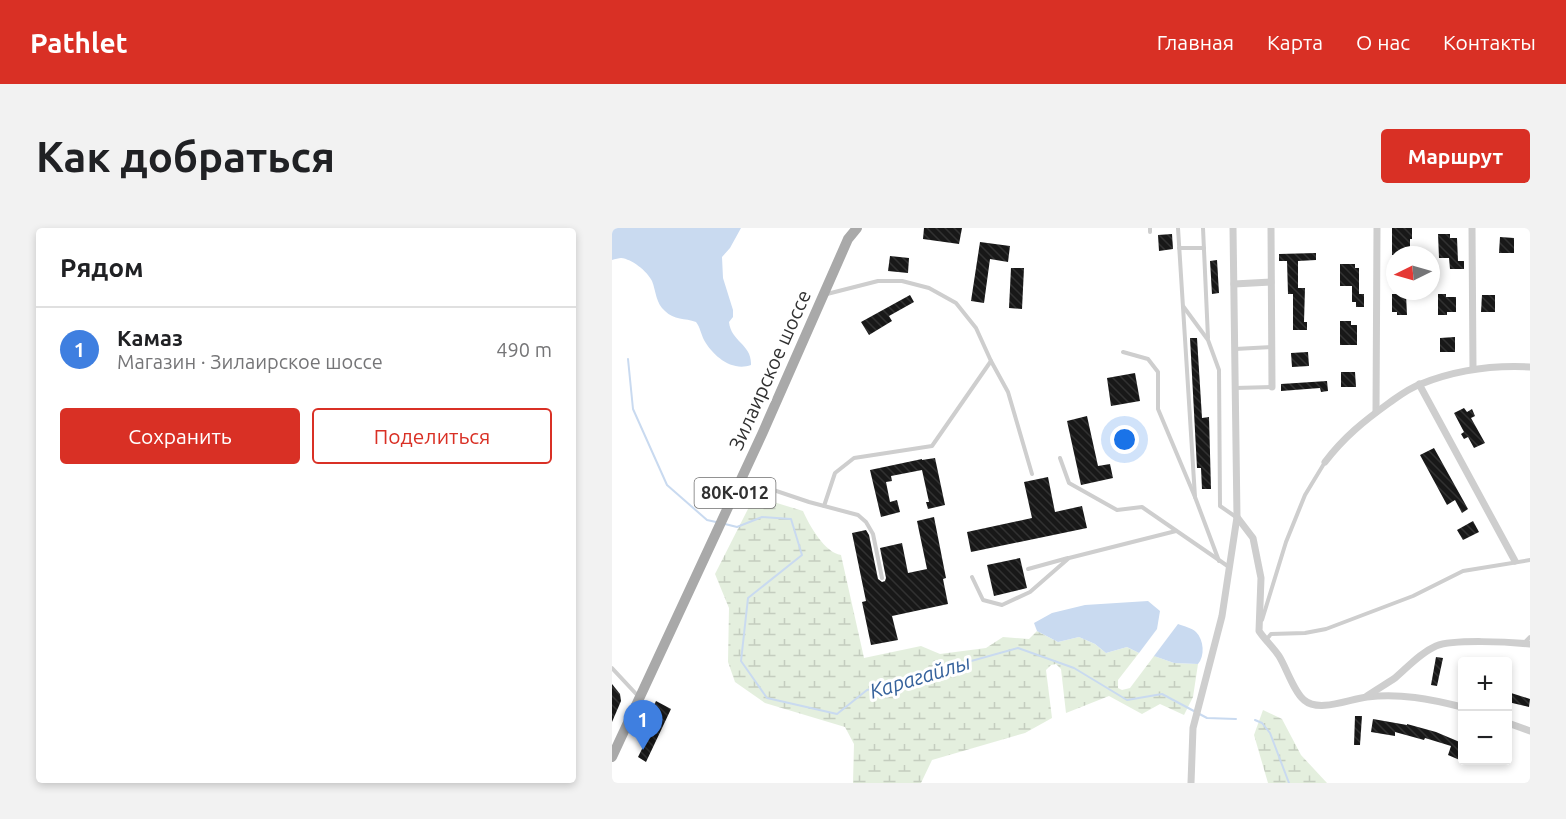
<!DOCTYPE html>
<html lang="ru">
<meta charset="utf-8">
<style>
body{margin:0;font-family:Ubuntu,sans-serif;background:#f2f2f2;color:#202124}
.controls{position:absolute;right:18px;bottom:18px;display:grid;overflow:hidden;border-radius:6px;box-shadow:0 3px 9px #0003}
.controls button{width:54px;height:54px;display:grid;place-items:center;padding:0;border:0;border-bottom:2px solid #e0e0e0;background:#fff;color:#202124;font:30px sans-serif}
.compass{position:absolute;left:774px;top:18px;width:54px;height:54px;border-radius:50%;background:#fff;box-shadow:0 3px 9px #0003;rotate:265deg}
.you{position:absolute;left:513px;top:212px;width:21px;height:21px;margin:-15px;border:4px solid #fff;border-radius:50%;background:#1a73e8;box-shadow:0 0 0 9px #1a73e833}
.badge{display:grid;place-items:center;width:39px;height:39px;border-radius:50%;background:#d93025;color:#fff;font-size:20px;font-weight:700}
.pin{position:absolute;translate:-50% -50px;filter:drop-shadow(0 2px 3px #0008)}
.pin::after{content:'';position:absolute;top:32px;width:21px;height:18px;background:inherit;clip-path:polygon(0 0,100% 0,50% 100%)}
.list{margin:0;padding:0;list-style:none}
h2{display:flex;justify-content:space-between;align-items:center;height:78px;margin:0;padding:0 24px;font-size:26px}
h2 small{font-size:20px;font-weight:400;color:#757577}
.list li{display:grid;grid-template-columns:39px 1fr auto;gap:18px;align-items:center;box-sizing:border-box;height:84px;padding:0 24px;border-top:2px solid #e0e0e0}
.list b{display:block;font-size:22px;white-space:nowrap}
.list p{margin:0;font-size:20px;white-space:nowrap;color:#757577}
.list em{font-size:20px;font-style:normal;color:#757577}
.actions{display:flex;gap:12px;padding:18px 24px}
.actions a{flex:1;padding:14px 0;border:2px solid #d93025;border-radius:6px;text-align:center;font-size:21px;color:#d93025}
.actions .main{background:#d93025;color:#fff}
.map{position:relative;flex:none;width:918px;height:555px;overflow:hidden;border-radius:6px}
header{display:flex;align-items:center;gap:36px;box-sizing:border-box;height:84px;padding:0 30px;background:#d93025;color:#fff}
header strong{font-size:28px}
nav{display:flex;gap:33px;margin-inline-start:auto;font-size:21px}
.intro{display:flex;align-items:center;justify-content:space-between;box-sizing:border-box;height:144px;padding:0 36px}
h1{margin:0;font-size:42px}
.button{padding:15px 27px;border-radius:6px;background:#d93025;color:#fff;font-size:21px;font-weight:700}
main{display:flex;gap:36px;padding:0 36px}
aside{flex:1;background:#fff;border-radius:6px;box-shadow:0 3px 9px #0003}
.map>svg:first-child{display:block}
.wetland{fill:url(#wetland-marsh)}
.water{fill:#c9daf0}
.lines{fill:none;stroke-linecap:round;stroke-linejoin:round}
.stream{stroke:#c9daf0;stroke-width:2}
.building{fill:url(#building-back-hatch)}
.lane{stroke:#cecece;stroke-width:4}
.street{stroke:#cecece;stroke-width:7}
.primary{stroke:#a9a9a9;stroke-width:10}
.labels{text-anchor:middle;stroke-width:6;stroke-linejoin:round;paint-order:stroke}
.shield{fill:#fff;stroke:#6f6f6f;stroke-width:1.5}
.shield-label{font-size:18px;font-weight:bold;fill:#313131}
.street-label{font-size:20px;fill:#313131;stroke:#fff}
.water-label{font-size:21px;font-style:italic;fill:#36629c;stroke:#fff}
</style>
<header>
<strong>Pathlet</strong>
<nav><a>Главная</a><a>Карта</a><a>О нас</a><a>Контакты</a></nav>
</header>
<div class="intro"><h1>Как добраться</h1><a class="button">Маршрут</a></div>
<main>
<aside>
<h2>Рядом<small></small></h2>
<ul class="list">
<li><span class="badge" style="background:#3f7fe0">1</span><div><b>Камаз</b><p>Магазин · Зилаирское шоссе</p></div><em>490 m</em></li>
</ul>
<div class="actions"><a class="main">Сохранить</a><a>Поделиться</a></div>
</aside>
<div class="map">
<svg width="918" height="555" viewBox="0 0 918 555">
<defs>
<pattern id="wetland-marsh" width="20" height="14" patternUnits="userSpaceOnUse" patternTransform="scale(1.5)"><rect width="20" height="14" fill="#e4efde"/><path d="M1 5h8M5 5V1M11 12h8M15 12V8" fill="none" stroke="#c4cdbf"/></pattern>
<pattern id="building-back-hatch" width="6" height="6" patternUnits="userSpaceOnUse" patternTransform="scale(1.5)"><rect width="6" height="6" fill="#181818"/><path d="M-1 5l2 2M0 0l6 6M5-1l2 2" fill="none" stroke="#313131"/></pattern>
</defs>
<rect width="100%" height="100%" fill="#fff"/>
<g class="wetland">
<path d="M155,272L191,283C197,297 213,325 229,327L252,430L309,418L328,426L374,420L391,409L417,411L425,403L446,414L467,409L483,416L494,425L515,419L527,425L506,452V460L510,462L518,460L542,428L562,435L586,436L581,469L572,487L548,476L530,486L497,468L454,485L449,441L444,436L439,437L434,442L440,490L413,505L320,532L309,555H241L242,516L233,499L153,475L123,454L116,434L117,380L103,346L137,279L145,273Z"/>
<polygon points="651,482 670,491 689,527 715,555 656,555 642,507"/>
</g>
<g class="water">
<path d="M0,0H129L118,20L110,29L111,50L121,82V89L117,94C119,114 140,116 139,137C120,144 101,128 92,112C89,106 88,99 84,94C73,90 62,92 53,83C44,76 44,63 40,53C35,43 20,31 9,30C7,30 3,31 0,32Z"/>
<polygon points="536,373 548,383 545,401 527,425 515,419 494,425 483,416 467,409 446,414 425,403 422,395 440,385 473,377"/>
<path d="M566,396C571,398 580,400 584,404C592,412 593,428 586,436L562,435L542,428Z"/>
</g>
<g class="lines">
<g class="stream">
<polyline points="16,131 21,181 55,257 95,292 104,294"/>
<polyline points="113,296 125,299 150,289 179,291 190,327 136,370 129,433 155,470 225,486 255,462 406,420 462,440 515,472 550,466 595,490 624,491"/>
<polyline points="643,492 650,495 658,505 677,555"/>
</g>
</g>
<g class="building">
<polygon points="312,0 350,0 347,16 311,11"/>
<polygon points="780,0 800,0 800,11 798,11 798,27 780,27"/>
<polygon points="560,6 561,21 547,23 546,7"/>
<polygon points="826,6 838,6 838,10 845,10 846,33 852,33 852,41 838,41 837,30 827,30"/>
<polygon points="888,9 902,10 902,25 887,25"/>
<polygon points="368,14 398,18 396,34 378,31 372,75 359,73"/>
<polygon points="704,25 704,32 686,33 686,60 693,60 692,94 695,94 695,102 681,102 681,66 676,66 675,33 667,33 667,26"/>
<polygon points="278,28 297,30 296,45 276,43"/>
<polygon points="605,32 607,65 600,66 598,33"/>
<polygon points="728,36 743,36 743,40 747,40 747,66 752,66 752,79 744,79 744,74 740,74 740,58 728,58"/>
<polygon points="399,40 412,40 410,81 397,80"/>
<polygon points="780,66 794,66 795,87 785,87 785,84 780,84"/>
<polygon points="826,66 834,66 834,69 844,69 844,84 835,84 835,87 826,87"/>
<polygon points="298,67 302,74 277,88 280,93 257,107 249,94"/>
<polygon points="870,67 883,67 883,84 869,84"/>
<polygon points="728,93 739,93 739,97 745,97 745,117 728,117"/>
<polygon points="843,109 843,124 828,124 828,110"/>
<polygon points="578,110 585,110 590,190 597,189 599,261 590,261 589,240 585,240"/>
<polygon points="696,124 697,138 680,139 679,125"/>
<polygon points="729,144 743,144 744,159 729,159"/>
<polygon points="523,145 528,173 499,178 495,150"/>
<polygon points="715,153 716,163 709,164 708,160 669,163 669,156"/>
<polygon points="852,180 855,184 860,181 863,188 859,190 873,215 862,220 856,209 852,211 849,206 852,204 842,185"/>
<polygon points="475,188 486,238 498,236 501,250 469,257 455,193"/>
<polygon points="822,220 856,281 850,285 843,272 835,277 808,227"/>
<polygon points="323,230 333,277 316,281 314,274 317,274 310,242 279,248 280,253 274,254 278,274 285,272 288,284 269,289 258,242 310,231 310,232"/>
<polygon points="436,249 443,284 470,278 475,300 359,324 355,304 420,290 412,254"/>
<polygon points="322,289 334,350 331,351 336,376 280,388 286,412 259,417 250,374 254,373 240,305 254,302 257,307 266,351 270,354 273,353 274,350 268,320 290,315 296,345 315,341 305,293"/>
<polygon points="861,293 867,304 851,312 845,302"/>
<polygon points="408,330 415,360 382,368 375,337"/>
<polygon points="824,429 831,430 825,458 819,457"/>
<polygon points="0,456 8,466 9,473 0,494"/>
<polygon points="896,464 918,471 917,479 896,474"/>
<polygon points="44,473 59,481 34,534 26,529 41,499 33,495"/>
<polygon points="743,488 750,488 748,517 742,517"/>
<polygon points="761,491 795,497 795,496 824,504 850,515 850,533 836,527 839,518 813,510 812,512 783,504 783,508 759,504"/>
</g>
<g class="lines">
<g class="lane">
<polyline points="538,0 538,4"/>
<polyline points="566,0 583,269"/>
<polyline points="591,0 596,110"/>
<polyline points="567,20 592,20"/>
<polyline points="215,66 266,53 290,53 317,60 344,75 364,100 379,133 396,164 420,246"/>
<polyline points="571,78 596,112 607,142 608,278 624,289"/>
<polyline points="623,121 660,119"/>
<polyline points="511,124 536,131 546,144 546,181 583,269 607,333"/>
<polyline points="623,160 660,159"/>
<polyline points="448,230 457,255 505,282 530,279 617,339"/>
<polyline points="129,251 197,274 246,287 254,294 261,306 270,350"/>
<polyline points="212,278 223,245 242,230 320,218 379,133"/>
<polyline points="416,341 456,330"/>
<polyline points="360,349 371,372 390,377 418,364 457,330 564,303"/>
<polyline points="650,392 674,314 693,267 713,234"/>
<polyline points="654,412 659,406 693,405 714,401 801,368 851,343 918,332"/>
<polyline points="912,415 918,409"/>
<polyline points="0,440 27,469"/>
</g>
<g class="street">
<polyline points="659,0 660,159"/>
<polyline points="860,0 861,141"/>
<polyline points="622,56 659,54"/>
<polyline points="807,156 903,333"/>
<polyline points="764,184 765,0"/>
<path d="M713,234C732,209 752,193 777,175C787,168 797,160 809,156C844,142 881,137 918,139"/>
<path d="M625,289L641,310L649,350L647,403C653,412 661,419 667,428C674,439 682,464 692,472C707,485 737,471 755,469C788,465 818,471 850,479"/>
<path d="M755,468C764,462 774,456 783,450C796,439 808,425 824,418C842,411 897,414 918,416"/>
<polyline points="896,495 918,503"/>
<polyline points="579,555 581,500 610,388 625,289 621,0"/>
</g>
<polyline class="primary" points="0,529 151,204 236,11 245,0"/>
</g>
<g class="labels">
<rect class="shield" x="82.5" y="250" width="81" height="30" rx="4.5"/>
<g class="shield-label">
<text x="123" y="271">80К-012</text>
</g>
<g class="street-label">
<text transform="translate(158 142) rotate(-66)" y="7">Зилаирское шоссе</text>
</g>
<g class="water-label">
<text transform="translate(308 449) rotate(-17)" y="7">Карагайлы</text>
</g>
</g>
</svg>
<div class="controls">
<button>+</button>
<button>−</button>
</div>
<svg class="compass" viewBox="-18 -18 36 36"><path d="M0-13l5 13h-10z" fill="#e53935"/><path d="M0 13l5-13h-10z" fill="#757577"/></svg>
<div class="you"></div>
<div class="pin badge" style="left:31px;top:522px;background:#3f7fe0">1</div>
</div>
</main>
